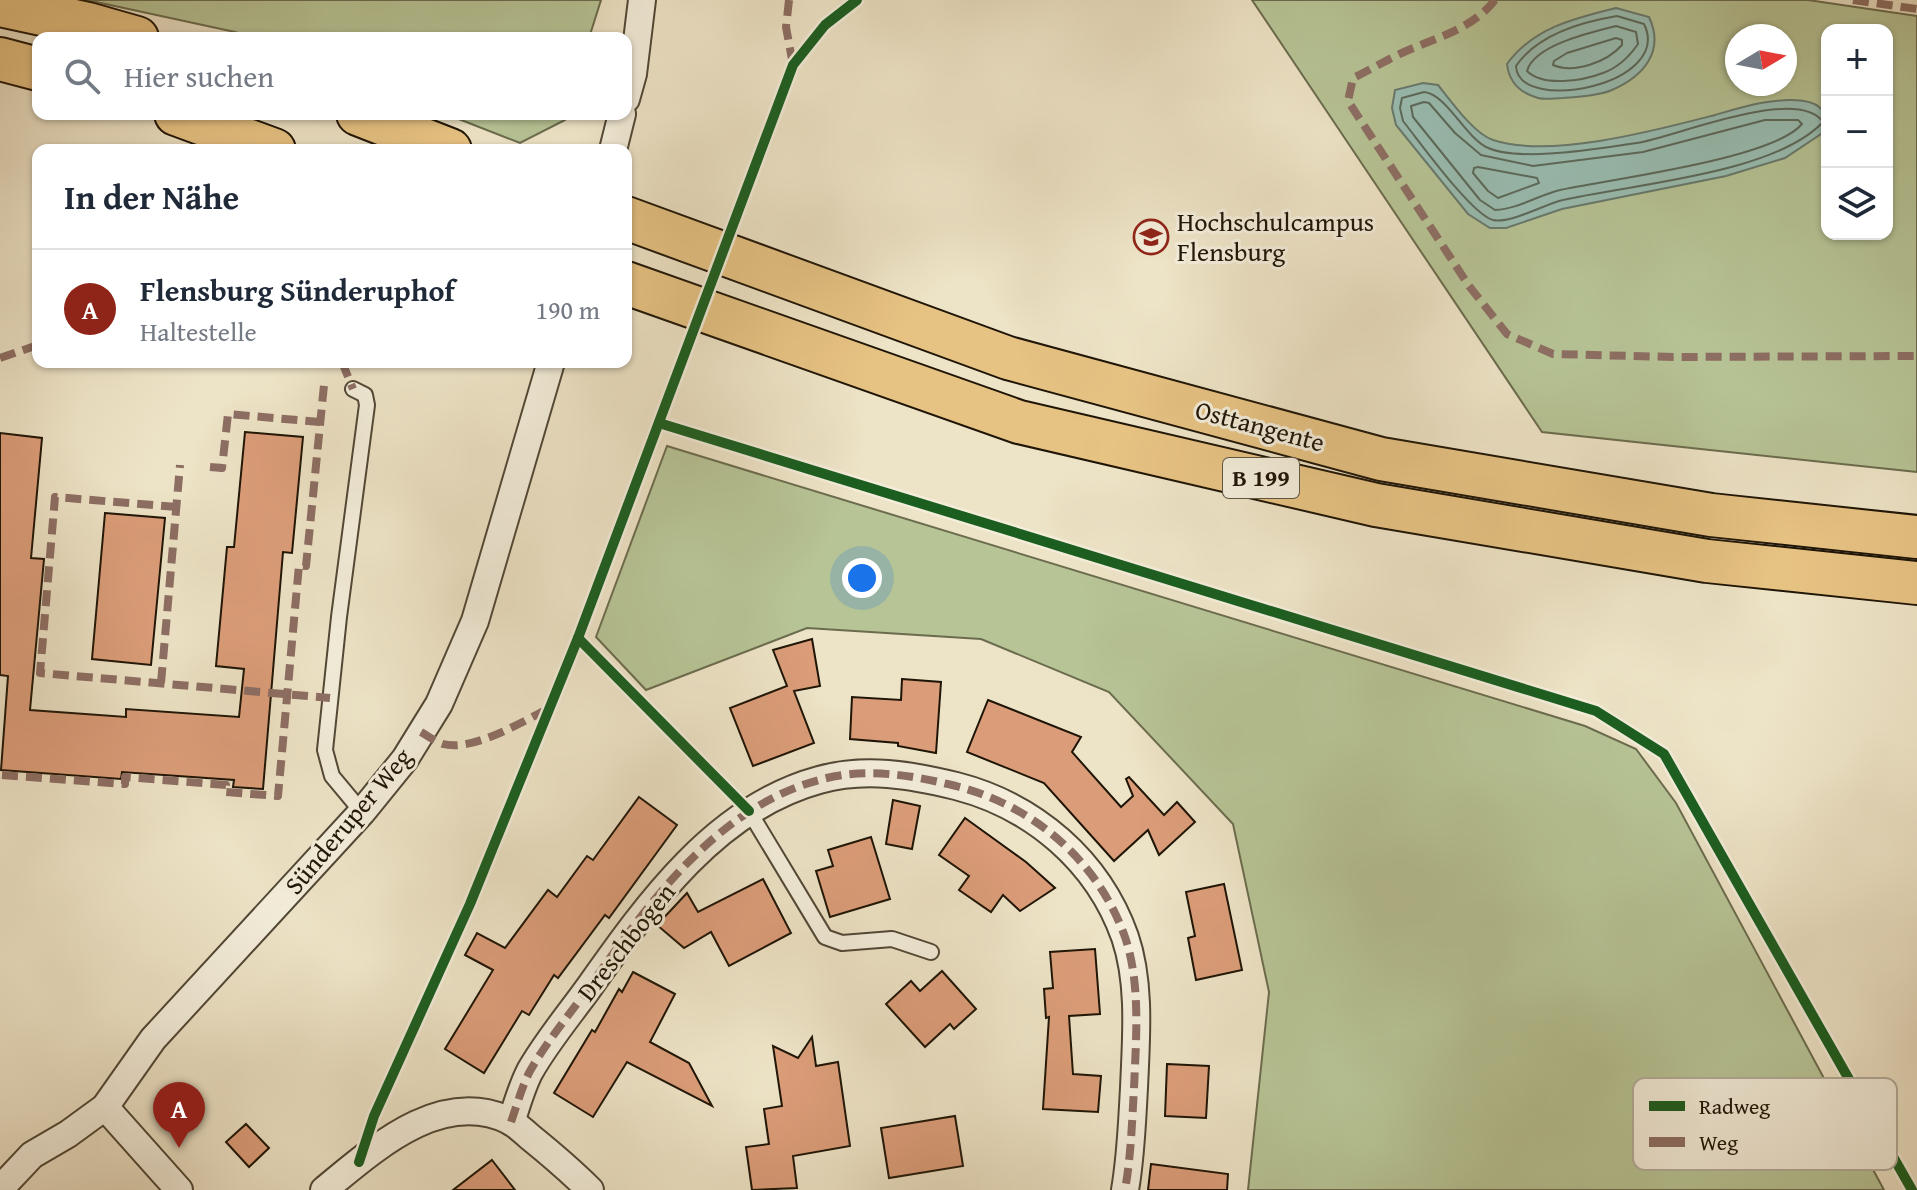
<!DOCTYPE html>
<html lang="de">
<meta charset="utf-8">
<style>
body{margin:0;font-family:"Gentium Book Plus",serif;background:#f6f6f7;color:#1f2937}
.controls{position:absolute;right:24px;top:24px;display:grid;overflow:hidden;border-radius:16px;box-shadow:0 2px 6px #0004}
.controls button{width:72px;height:72px;display:grid;place-items:center;padding:0;border:0;border-bottom:2px solid #e0e1e3;background:#fff;color:#1f2937;font:40px sans-serif}
.compass{position:absolute;left:1725px;top:24px;width:72px;height:72px;border-radius:50%;background:#fff;box-shadow:0 2px 6px #0004;rotate:80deg}
.you{position:absolute;left:862px;top:578px;width:28px;height:28px;margin:-20px;border:6px solid #fff;border-radius:50%;background:#1a73e8;box-shadow:0 0 0 12px #1a73e833}
.badge{display:grid;place-items:center;width:52px;height:52px;border-radius:50%;background:#8f2418;color:#fff;font-size:26px;font-weight:700}
.pin{position:absolute;translate:-50% -66px;filter:drop-shadow(0 2px 4px #0008)}
.pin::after{content:'';position:absolute;top:42px;width:28px;height:24px;background:inherit;clip-path:polygon(0 0,100% 0,50% 100%)}
.list{margin:0;padding:0;list-style:none}
h2{display:flex;justify-content:space-between;align-items:center;height:104px;margin:0;padding:0 32px;font-size:34px}
h2 small{font-size:26px;font-weight:400;color:#747a83}
.list li{display:grid;grid-template-columns:52px 1fr auto;gap:24px;align-items:center;box-sizing:border-box;height:120px;padding:0 32px;border-top:2px solid #e0e1e3}
.list b{display:block;font-size:30px;white-space:nowrap}
.list p{margin:0;font-size:26px;white-space:nowrap;color:#747a83}
.list em{font-size:26px;font-style:normal;color:#747a83}
.icon{flex:none;width:44px;height:44px;fill:none;stroke:currentColor;stroke-width:2;stroke-linecap:round;stroke-linejoin:round}
.map{position:relative;flex:none;width:1917px;height:1190px;overflow:hidden}
.search{position:absolute;background:#fff;box-shadow:0 2px 6px #0004;left:32px;top:32px;width:600px;height:88px;display:flex;align-items:center;gap:20px;box-sizing:border-box;padding:0 28px;border-radius:16px;color:#747a83;font-size:30px}
.panel{position:absolute;background:#fff;box-shadow:0 2px 6px #0004;left:32px;top:144px;width:600px;height:224px;border-radius:16px}
.map>svg:first-child{display:block}
.green{fill:#b7c496;stroke:#6b6c4e;stroke-width:2;fill-rule:evenodd}
.water{fill:#99beb3;stroke:#687a6e;stroke-width:2}
.lines{fill:none;stroke-linecap:round;stroke-linejoin:round}
.shore{stroke:#5c6a5c;stroke-width:2}
.building{fill:#db9d79;stroke:#1f1506;stroke-width:2}
.service-casing{stroke:#524836;stroke-width:18}
.minor-casing{stroke:#524836;stroke-width:30}
.primary-casing{stroke:#1f1506;stroke-width:46}
.service{stroke:#f3edda;stroke-width:14}
.minor{stroke:#f3edda;stroke-width:26}
.primary{stroke:#e6c283;stroke-width:42}
.quiet{stroke:#8d6e63;stroke-width:8;stroke-dasharray:16 8;stroke-linecap:butt}
.cycleway-casing{stroke:#f3edda;stroke-width:15}
.cycleway{stroke:#1b5e20;stroke-width:10}
.labels{text-anchor:middle;stroke-width:6;stroke-linejoin:round;paint-order:stroke}
.shield{fill:#f3edda;stroke:#5f5646;stroke-width:2}
.shield-label{font-size:24px;font-weight:bold;fill:#1f1506}
.poi-label{font-size:26px;fill:#1f1506;stroke:#f3edda;text-anchor:start}
.street-label{font-size:26px;fill:#1f1506;stroke:#f3edda}
.key{fill:#f3edda;stroke:#b3ac9a;stroke-width:2}
.key-label{font-size:22px;fill:#1f1506}
</style>
<div class="map">
<svg width="1917" height="1190" viewBox="0 0 1917 1190">
<rect width="100%" height="100%" fill="#ede3c6"/>
<filter id="stains"><feTurbulence type="fractalNoise" baseFrequency=".0025" numOctaves="4"/><feColorMatrix values="0 0 0 0 .2 0 0 0 0 .09 0 0 0 0 .02 0 0 0 .5 -.17"/></filter>
<radialGradient id="worn" r=".72"><stop offset=".6" stop-color="#630" stop-opacity="0"/><stop offset="1" stop-color="#630" stop-opacity=".3"/></radialGradient>
<g class="green">
<polygon points="87,0 601,0 589,38 250,38 235,32"/>
<path d="M1252,0H1808L1917,16V472L1542,432ZM1827,30H1887V234H1827ZM1737,36H1785V84H1737Z"/>
<polygon points="446,114 567,114 565,120 520,143"/>
<polygon points="667,446 1585,726 1636,749 1676,803 1884,1190 1248,1190 1269,992 1233,824 1109,692 981,639 807,628 646,690 596,637"/>
</g>
<g class="water">
<path d="M1616,8L1649,17C1665,51 1644,76 1612,90C1598,96 1578,97 1563,98C1555,98 1545,100 1538,98C1520,93 1509,82 1507,64C1533,28 1575,18 1616,8Z"/>
<path d="M1423,83L1438,85C1451,101 1474,134 1493,140C1550,159 1657,130 1715,115C1743,107 1774,97 1804,101C1822,104 1827,113 1827,130L1785,158L1726,176L1562,209L1506,228H1490L1468,214L1396,125L1392,108L1395,90Z"/>
</g>
<g class="lines">
<g class="shore">
<path d="M1617,16L1644,24C1674,85 1518,115 1516,66C1537,35 1581,22 1617,16Z"/>
<path d="M1616,26L1636,32L1638,44C1629,57 1617,68 1603,73C1582,81 1543,87 1527,71C1534,45 1592,32 1616,26Z"/>
<path d="M1616,38L1622,40V45C1607,62 1574,74 1553,65L1554,61L1567,53Z"/>
<path d="M1424,92C1446,94 1464,135 1486,147C1518,163 1601,148 1637,143C1676,137 1797,85 1823,122C1774,174 1633,184 1563,200C1545,204 1510,224 1493,220C1472,215 1419,141 1403,121L1400,108L1402,98Z"/>
<path d="M1424,102L1429,103L1455,133L1481,155L1533,166L1643,152L1765,120H1798L1802,124C1773,159 1611,179 1560,190C1539,195 1518,209 1495,210L1480,200L1413,117L1411,106Z"/>
<polygon points="1478,167 1537,178 1539,183 1498,198 1488,191 1473,173 1474,168"/>
</g>
</g>
<g class="building">
<polygon points="245,432 303,437 292,553 283,552 263,789 233,787 234,780 122,772 121,779 1,770 8,676 0,675 0,433 42,438 31,558 44,559 30,710 126,717 126,709 239,717 244,669 216,666 227,547 234,547"/>
<polygon points="105,513 165,518 151,665 92,659"/>
<polygon points="812,639 820,686 794,691 814,743 753,766 730,708 787,686 773,650"/>
<polygon points="902,679 941,682 936,753 898,746 898,743 850,739 852,697 901,700"/>
<polygon points="988,700 1081,737 1072,752 1121,807 1133,796 1126,779 1129,777 1164,815 1177,802 1195,822 1159,855 1148,830 1114,861 1044,783 967,752"/>
<polygon points="639,797 677,825 609,918 605,915 558,978 554,975 529,1015 522,1011 484,1073 445,1049 493,970 465,955 477,933 505,948 548,890 557,897 587,856 593,860"/>
<polygon points="893,800 920,806 912,849 886,844"/>
<polygon points="965,818 1026,862 1055,888 1020,911 1003,895 991,912 959,890 969,876 939,855"/>
<polygon points="871,837 890,899 830,917 816,871 833,866 828,850"/>
<polygon points="763,879 791,933 729,966 711,932 684,948 657,925 687,893 698,912"/>
<polygon points="1224,884 1242,970 1196,980 1188,938 1195,936 1186,892"/>
<polygon points="1095,949 1100,1014 1069,1016 1073,1074 1101,1076 1098,1112 1043,1109 1049,1017 1046,1018 1044,989 1053,988 1050,952"/>
<polygon points="942,971 976,1009 954,1029 950,1024 925,1047 886,1004 911,981 920,991"/>
<polygon points="633,972 675,994 650,1042 689,1063 712,1106 627,1062 593,1117 554,1093 592,1030 595,1032 619,989 622,992"/>
<polygon points="812,1037 816,1066 838,1062 850,1146 793,1156 797,1188 752,1190 746,1147 769,1144 764,1109 782,1106 773,1046 798,1058"/>
<polygon points="1167,1064 1209,1066 1206,1118 1165,1116"/>
<polygon points="955,1116 963,1166 889,1178 881,1128"/>
<polygon points="246,1124 269,1148 249,1167 226,1142"/>
<polygon points="492,1160 515,1190 453,1190"/>
<polygon points="1151,1164 1228,1174 1227,1190 1148,1190"/>
</g>
<g class="lines">
<g class="service-casing">
<g id="service">
<polyline points="353,389 365,395 367,405 339,617 325,750 332,776 362,812"/>
<polyline points="749,811 825,937 842,943 892,939 931,952"/>
</g>
</g>
<g class="minor-casing">
<g id="minor">
<polyline points="626,99 633,74 642,0"/>
<polyline points="613,150 622,114"/>
<polyline points="105,1107 179,1190"/>
<path d="M511,1122C517,1105 522,1086 530,1071C547,1041 570,1014 590,986C648,904 716,808 819,780C865,767 911,775 956,786C1034,806 1098,861 1125,937C1141,984 1136,1039 1134,1088C1132,1122 1131,1156 1125,1190"/>
<polyline points="0,1189 32,1155 68,1134 105,1107 153,1039 362,812 405,759 439,704 475,621 551,362"/>
<path d="M324,1190C374,1149 441,1087 510,1121C517,1125 524,1132 530,1137C551,1154 571,1171 590,1190"/>
</g>
</g>
<g class="primary-casing">
<g id="primary">
<polyline points="0,5 88,24 137,38"/>
<polyline points="0,59 38,69"/>
<polyline points="176,114 274,150"/>
<polyline points="358,114 450,150"/>
<polyline points="626,218 1008,358 1381,459 1711,515 1917,537"/>
<polyline points="626,283 1019,422 1376,505 1707,561 1917,583"/>
</g>
</g>
<use href="#service" class="service"/>
<use href="#minor" class="minor"/>
<use href="#primary" class="primary"/>
<g class="quiet">
<polyline points="789,0 786,27 793,65"/>
<path d="M1495,0C1471,30 1437,37 1404,52C1386,60 1370,70 1353,78L1348,101L1469,286L1507,334L1553,354L1673,357L1917,356"/>
<polyline points="1853,0 1917,9"/>
<polyline points="0,358 38,345"/>
<polyline points="342,362 353,389"/>
<polyline points="210,467 222,468 228,414 320,422"/>
<polyline points="177,507 55,497 40,673 330,698"/>
<polyline points="161,683 180,465"/>
<path d="M421,732C428,736 436,742 443,744C473,752 523,721 550,708"/>
<polyline points="2,775 125,784 125,777 226,785 225,792 278,796 299,565 306,566 324,385"/>
<path d="M511,1122C517,1105 522,1086 530,1071C547,1041 570,1014 590,986C648,904 716,808 819,780C865,767 911,775 956,786C1034,806 1098,861 1125,937C1141,984 1136,1039 1134,1088C1132,1122 1131,1156 1125,1190"/>
</g>
<g class="cycleway-casing">
<g id="cycleway">
<polyline points="659,423 1596,711 1664,754 1912,1190"/>
<polyline points="578,638 749,811"/>
<polyline points="359,1162 374,1116 470,904 578,638 793,65 825,25 857,0"/>
</g>
</g>
<use href="#cycleway" class="cycleway"/>
</g>
<defs>
<g id="university-ring" transform="scale(1.8)"><circle r="9.5" fill="#f3edda" stroke="#8f2418" stroke-width="1.5"/><path d="M0-5L7-2L0 1L-7-2ZM-4 1L0 2.5L4 1V4Q0 6-4 4Z" fill="#8f2418"/></g>
</defs>
<g fill-rule="evenodd">
<use href="#university-ring" x="1151" y="237"/>
</g>
<g class="labels">
<rect class="shield" x="1223" y="458" width="76" height="40" rx="6"/>
<g class="shield-label">
<text x="1261" y="486">B 199</text>
</g>
<g class="poi-label">
<text x="1177" y="231">Hochschulcampus<tspan x="1177" dy="30">Flensburg</tspan></text>
</g>
<g class="street-label">
<text transform="translate(1260 426) rotate(15)" y="9">Osttangente</text>
<text transform="translate(348 821) rotate(-50)" y="9">Sünderuper Weg</text>
<text transform="translate(626 942) rotate(-52)" y="9">Dreschbogen</text>
</g>
</g>
<rect x="1633" y="1078" width="264" height="92" rx="12" class="key"/>
<rect x="1649" y="1101" width="36" height="10" fill="#1b5e20"/>
<rect x="1649" y="1137" width="36" height="10" fill="#8d6e63"/>
<g class="key-label">
<text x="1699" y="1114">Radweg</text>
<text x="1699" y="1150">Weg</text>
</g>
<rect width="100%" height="100%" filter="url(#stains)"/>
<rect width="100%" height="100%" fill="url(#worn)"/>
</svg>
<div class="controls">
<button>+</button>
<button>−</button>
<button><svg class="icon" aria-label="layers" viewBox="0 0 24 24"><path d="M12 4l9 5-9 5-9-5zM3 14l9 5 9-5"/></svg></button>
</div>
<svg class="compass" viewBox="-18 -18 36 36"><path d="M0-13l5 13h-10z" fill="#e53935"/><path d="M0 13l5-13h-10z" fill="#747a83"/></svg>
<div class="you"></div>
<div class="pin badge" style="left:179px;top:1148px">A</div>
<div class="search"><svg class="icon" aria-label="search" viewBox="0 0 24 24"><circle cx="10" cy="10" r="6"/><path d="M15 15l6 6"/></svg>Hier suchen</div>
<section class="panel">
<h2>In der Nähe<small></small></h2>
<ul class="list">
<li><span class="badge">A</span><div><b>Flensburg Sünderuphof</b><p>Haltestelle</p></div><em>190 m</em></li>
</ul>
</section>
</div>
